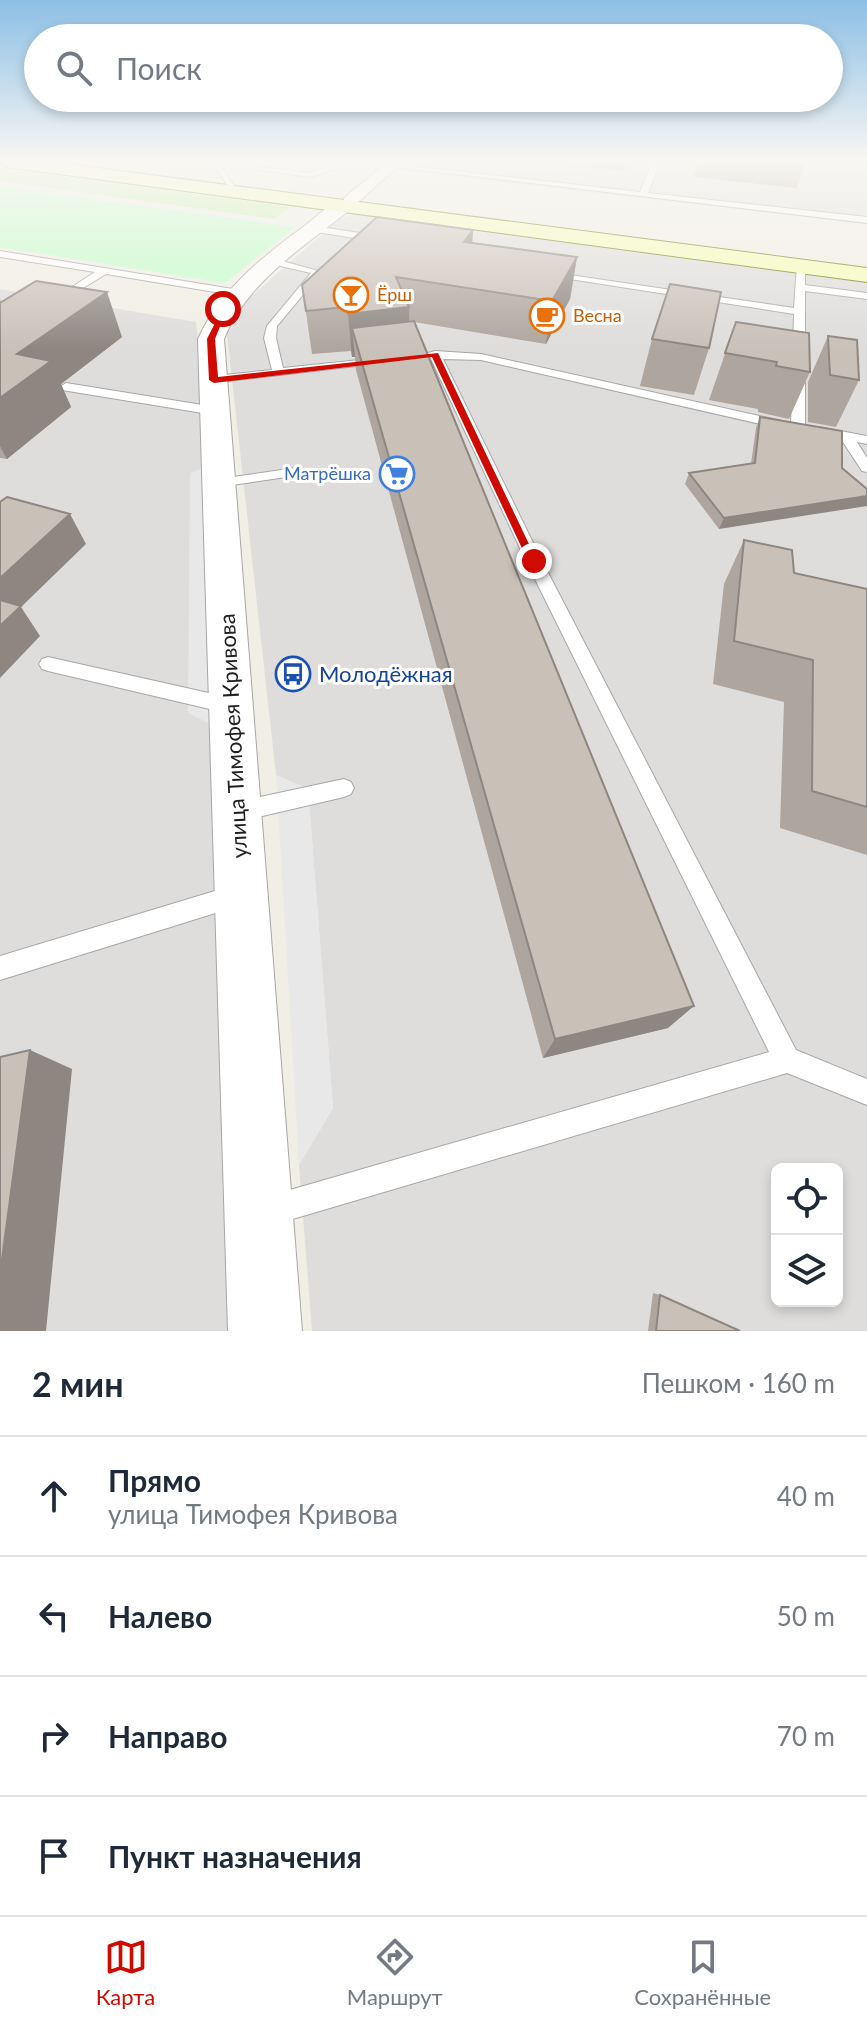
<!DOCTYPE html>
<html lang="ru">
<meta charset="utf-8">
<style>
body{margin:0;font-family:Lato,sans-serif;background:#f6f6f7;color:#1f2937}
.controls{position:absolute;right:24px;bottom:24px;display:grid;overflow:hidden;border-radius:12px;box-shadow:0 4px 12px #0003}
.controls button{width:72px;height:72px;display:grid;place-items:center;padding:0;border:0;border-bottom:2px solid #e0e1e3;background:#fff;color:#1f2937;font:40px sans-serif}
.stop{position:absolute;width:24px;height:24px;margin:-18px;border:6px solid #cf0a00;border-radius:50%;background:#fff}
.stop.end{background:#cf0a00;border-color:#fff;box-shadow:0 2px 8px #0008}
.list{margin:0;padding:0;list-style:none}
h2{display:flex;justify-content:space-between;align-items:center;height:104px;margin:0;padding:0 32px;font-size:34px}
h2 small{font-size:26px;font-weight:400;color:#747a83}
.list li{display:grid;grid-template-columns:52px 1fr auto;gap:24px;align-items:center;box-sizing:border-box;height:120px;padding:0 32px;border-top:2px solid #e0e1e3}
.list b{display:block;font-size:30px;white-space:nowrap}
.list p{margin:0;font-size:26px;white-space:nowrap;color:#747a83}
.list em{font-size:26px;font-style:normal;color:#747a83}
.icon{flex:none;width:44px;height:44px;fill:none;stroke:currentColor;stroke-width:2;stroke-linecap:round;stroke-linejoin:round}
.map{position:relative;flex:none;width:867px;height:1331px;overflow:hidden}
.search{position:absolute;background:#fff;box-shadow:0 4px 12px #0003;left:24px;right:24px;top:24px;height:88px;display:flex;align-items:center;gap:20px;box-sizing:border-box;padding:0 28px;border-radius:44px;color:#747a83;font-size:30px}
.sheet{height:584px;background:#fff}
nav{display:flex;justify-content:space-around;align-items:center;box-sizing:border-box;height:112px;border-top:2px solid #e0e1e3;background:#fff;font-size:22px;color:#747a83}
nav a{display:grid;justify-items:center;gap:4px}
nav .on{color:#cf0a00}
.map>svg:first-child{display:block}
.residential{fill:#dedddc;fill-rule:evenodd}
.grass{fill:#c7efa8}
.park{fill:#c0fec7}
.parking{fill:#e8e8e8}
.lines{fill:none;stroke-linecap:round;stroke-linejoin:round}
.service-casing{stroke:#a7a7a7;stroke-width:2}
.minor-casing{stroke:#a7a7a7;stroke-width:2}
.tertiary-casing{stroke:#a7a7a7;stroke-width:2}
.secondary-casing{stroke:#6a7d00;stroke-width:2}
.service{fill:#fff;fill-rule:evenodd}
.minor{fill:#fff;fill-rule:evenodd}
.tertiary{fill:#fff;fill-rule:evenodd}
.secondary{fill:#f7feb6;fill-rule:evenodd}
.wall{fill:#ada59e}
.shaded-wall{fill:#8d8681}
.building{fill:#c9c0b8;stroke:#8d8681;stroke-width:2}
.route{fill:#cf0a00}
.labels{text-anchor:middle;stroke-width:6;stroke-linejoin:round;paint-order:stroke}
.far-food-label{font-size:18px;fill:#c56008;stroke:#fff;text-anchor:start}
.far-shop-label{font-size:18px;fill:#366cbe;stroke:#fff;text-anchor:end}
.transit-label{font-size:22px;fill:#164399;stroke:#fff;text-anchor:start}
.street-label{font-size:22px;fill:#202020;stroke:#fff}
</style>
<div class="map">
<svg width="867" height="1331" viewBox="0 0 867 1331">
<rect width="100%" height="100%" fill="#f1eee5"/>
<g class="residential">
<polygon points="416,162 867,162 867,224 407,171"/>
<path d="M359,214L867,278V1331H312L299,1165L333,1108L308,789L276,775L227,334L241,305L341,218ZM777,1169H837V1301H777Z"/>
<polygon points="0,289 196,322 212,465 234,1331 0,1331"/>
</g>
<g class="grass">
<polygon points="93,162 204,162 206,166 203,172 196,174"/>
<polygon points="0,168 290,207 274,219 0,181"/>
</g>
<polygon class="park" points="0,186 295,227 225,283 0,247"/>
<g class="parking">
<polygon points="212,465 217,727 188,713 190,473"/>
<polygon points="276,775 308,789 333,1108 299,1165"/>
</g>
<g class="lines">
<g class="service-casing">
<g id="service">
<polygon points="211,162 218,162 235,187 229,187"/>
<polygon points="345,162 357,162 310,177 239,167 243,165 310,173"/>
<polygon points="655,163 659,165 648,193 867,217 867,223 388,166 392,164 640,192 651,165"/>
<polygon points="314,226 379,236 384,239 379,242 311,231"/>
<polygon points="0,251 239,290 244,293 239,296 106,274 59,303 55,302 55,298 95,272 0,257"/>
<polygon points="275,259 322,272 277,326 276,338 283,368 378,358 382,359 382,363 210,383 208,380 214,376 272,370 264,338 267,326 311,273 272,264 272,260"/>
<polygon points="797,264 805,266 805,285 867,293 867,299 805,291 805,428 798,432 791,428 794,314 544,275 549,272 794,308"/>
<polygon points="435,351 481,354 782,421 788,425 782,429 481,360 443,359 542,561 796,1050 867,1079 867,1105 787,1073 269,1226 259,1221 254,1211 259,1201 269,1196 769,1052 526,561 431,359 421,355"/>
<polygon points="66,383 215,407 221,411 215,415 62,390 60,387"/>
<polygon points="819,427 867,436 867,444 857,442 867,458 867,472 862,471 841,439 814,434 814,428"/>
<polygon points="295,468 300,469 300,475 219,487 212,483 219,479"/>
<polygon points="48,657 231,698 238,701 240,706 238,711 231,714 48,671 42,669 39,664 42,659"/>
<polygon points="344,779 351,782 354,788 351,794 344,797 237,822 230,819 226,812 230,805 237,802"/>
<polygon points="238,884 246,887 249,895 246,903 238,906 0,980 0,956"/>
</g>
</g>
<g class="minor-casing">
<polygon id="minor" points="387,162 403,162 356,204 344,204 344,198"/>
</g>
<g class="tertiary-casing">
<path id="tertiary" d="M343,200L350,202L353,206L350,210C304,246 246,283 224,339L302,1331H228L198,339C220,289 265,255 307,224C318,215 330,203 343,200Z"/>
</g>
<g class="secondary-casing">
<polygon id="secondary" points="0,162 51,162 867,268 867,282 6,167"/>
</g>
<use href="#service" class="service"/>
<use href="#minor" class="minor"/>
<use href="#tertiary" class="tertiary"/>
<use href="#secondary" class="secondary"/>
</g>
<g class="wall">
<polygon points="538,162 628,162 624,171"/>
<polygon points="698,162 806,162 797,188 694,177"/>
<polygon points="472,243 577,257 570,299 546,344 414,322 668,1028 543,1058 356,370 355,357 352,357 351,351 312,354 302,285"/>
<polygon points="0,299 1,302 122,337 61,384 71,407 7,459 0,458"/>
<polygon points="736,322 810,372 789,419 758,412 758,409 709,400"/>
<polygon points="828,336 859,380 836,427 808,422 808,382"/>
<polygon points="652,339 709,348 694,395 640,386"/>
<polygon points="760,417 842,431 719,529 685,484 689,473 751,464 756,428"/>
<polygon points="744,540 794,573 867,589 867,855 780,828 784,702 713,684 724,584"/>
<polygon points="653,1293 660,1295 740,1331 648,1331"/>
</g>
<g class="shaded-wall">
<polygon points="473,230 471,270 464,242"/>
<polygon points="577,257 570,299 546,344 552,301"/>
<polygon points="107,292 122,337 61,384 71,407 7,459 0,446 0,398 17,354"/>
<polygon points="409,307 410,351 352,328 355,357 352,357 348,314"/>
<polygon points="867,496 867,506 719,529 724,518"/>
<polygon points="70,514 86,544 21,607 40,636 0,678 0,578"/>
<polygon points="694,1006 668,1028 543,1058 555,1039"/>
<polygon points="30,1050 72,1069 46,1331 0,1331 0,1274"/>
</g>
<g class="building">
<polygon points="377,217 473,230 464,242 577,257 552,301 396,277 409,307 348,314 346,307 306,311 302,285"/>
<polygon points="36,281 107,292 17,354 51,361 0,398 0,303"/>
<polygon points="670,284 721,292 709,348 652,339"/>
<polygon points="414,321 694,1006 555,1039 352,328"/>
<polygon points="736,322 809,333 810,372 776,366 777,362 725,353"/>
<polygon points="828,336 857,340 859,380 830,375"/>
<polygon points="760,417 842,431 842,468 867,489 867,496 724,518 689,473 755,463"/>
<polygon points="7,497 70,514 0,578 0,502"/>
<polygon points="744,540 792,550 794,573 867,589 867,807 812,791 813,660 734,641"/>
<polygon points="0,600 21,606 0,626"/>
<polygon points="30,1050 0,1274 0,1057"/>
<polygon points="660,1295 740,1331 656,1331"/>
</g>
<linearGradient id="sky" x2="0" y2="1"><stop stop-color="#8cbfe6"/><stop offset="0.46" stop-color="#f9f7f3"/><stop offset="1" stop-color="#f9f7f3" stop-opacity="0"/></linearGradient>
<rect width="867" height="349" fill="url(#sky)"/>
<polygon class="route" points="223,307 227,309 215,339 218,377 438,353 538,563 528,561 432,357 214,383 209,380 207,339"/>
<defs>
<g id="bar-ring" transform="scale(1.8)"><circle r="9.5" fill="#fff" stroke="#e8710a" stroke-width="1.5"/><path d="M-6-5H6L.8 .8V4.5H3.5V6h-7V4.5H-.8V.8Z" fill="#e8710a"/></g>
<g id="cafe-ring" transform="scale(1.8)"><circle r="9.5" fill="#fff" stroke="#e8710a" stroke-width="1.5"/><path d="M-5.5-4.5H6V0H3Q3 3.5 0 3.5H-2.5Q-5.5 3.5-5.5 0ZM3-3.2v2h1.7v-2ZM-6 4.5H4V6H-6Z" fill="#e8710a"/></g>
<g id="supermarket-ring" transform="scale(1.8)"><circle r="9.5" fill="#fff" stroke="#3f7fe0" stroke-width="1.5"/><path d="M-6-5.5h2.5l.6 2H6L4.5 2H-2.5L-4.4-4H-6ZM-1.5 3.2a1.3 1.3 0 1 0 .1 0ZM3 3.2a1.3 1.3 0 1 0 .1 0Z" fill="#3f7fe0"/></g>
<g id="bus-ring" transform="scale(1.8)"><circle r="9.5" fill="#fff" stroke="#1a4fb4" stroke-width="1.5"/><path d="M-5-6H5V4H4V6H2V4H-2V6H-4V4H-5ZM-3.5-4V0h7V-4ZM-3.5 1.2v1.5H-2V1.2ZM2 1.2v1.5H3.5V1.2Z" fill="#1a4fb4"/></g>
</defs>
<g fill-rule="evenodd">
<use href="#bar-ring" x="351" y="295"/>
<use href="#cafe-ring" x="547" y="316"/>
<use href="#supermarket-ring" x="397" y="474"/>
<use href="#bus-ring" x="293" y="674"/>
</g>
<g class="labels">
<g class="far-food-label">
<text x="377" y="301">Ёрш</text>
<text x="573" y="322">Весна</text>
</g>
<g class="far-shop-label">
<text x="371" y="480">Матрёшка</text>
</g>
<g class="transit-label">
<text x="319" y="682">Молодёжная</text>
</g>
<g class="street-label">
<text transform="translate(233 736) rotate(-93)" y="8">улица Тимофея Кривова</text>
</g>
</g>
</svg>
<div class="controls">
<button><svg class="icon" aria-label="locate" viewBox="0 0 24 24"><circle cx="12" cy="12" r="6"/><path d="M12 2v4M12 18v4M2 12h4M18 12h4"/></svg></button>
<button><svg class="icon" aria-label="layers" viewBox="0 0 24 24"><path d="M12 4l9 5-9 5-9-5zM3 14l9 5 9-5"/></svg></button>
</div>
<div class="stop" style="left:223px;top:309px"></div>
<div class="stop end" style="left:534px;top:561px"></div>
<div class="search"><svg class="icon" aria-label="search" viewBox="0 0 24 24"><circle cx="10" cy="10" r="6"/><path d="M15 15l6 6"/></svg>Поиск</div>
</div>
<section class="sheet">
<h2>2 мин<small>Пешком · 160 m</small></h2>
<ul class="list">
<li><svg class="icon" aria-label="ahead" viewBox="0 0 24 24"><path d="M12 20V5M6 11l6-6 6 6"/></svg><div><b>Прямо</b><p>улица Тимофея Кривова</p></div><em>40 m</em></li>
<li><svg class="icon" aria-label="left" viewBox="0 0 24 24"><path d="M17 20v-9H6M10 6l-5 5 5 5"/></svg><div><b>Налево</b></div><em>50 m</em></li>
<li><svg class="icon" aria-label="right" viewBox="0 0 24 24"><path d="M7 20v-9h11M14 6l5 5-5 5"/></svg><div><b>Направо</b></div><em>70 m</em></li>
<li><svg class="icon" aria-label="arrive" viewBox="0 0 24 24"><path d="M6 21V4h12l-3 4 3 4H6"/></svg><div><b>Пункт назначения</b></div></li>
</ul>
</section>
<nav>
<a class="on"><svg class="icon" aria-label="map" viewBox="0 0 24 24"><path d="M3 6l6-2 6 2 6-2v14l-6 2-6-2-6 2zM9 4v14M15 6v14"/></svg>Карта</a>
<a><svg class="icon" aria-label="directions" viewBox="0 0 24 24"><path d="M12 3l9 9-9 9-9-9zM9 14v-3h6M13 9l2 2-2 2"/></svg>Маршрут</a>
<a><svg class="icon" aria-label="saved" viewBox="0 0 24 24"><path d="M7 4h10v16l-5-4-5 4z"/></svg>Сохранённые</a>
</nav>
